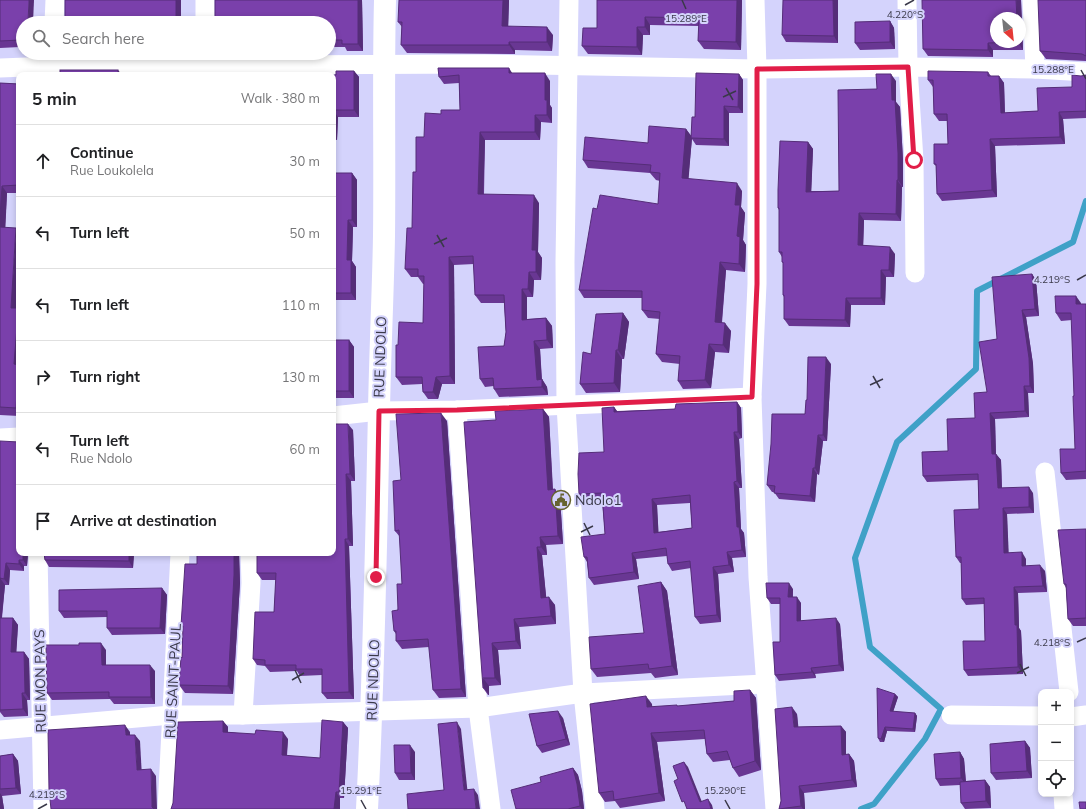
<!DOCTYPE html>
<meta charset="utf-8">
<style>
body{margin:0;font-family:Mulish,sans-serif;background:#f2f2f2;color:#202124}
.controls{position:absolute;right:12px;bottom:12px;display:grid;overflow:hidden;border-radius:8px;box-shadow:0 2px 6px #0003}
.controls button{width:36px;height:36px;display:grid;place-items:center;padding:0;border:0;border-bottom:1px solid #e0e0e0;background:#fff;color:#202124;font:20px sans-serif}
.compass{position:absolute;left:990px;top:12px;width:36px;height:36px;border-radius:50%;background:#fff;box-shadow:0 2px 6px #0003;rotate:153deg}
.stop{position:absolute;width:12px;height:12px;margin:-9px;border:3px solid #e11d48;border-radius:50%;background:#fff}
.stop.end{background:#e11d48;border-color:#fff;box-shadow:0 1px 4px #0008}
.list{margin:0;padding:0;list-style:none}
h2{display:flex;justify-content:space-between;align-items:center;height:52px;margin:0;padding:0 16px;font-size:17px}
h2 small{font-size:13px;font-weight:400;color:#757577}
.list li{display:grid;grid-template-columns:26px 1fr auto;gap:12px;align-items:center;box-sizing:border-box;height:72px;padding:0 16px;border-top:1px solid #e0e0e0}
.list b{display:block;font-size:15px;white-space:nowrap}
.list p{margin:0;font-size:13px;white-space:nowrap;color:#757577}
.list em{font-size:13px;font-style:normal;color:#757577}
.icon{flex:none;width:22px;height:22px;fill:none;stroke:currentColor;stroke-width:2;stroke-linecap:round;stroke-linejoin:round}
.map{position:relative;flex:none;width:1086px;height:809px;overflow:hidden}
.search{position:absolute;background:#fff;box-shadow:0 2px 6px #0003;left:16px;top:16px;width:320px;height:44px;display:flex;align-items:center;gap:10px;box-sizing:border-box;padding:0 14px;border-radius:22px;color:#757577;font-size:15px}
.panel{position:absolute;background:#fff;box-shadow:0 2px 6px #0003;left:16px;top:72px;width:320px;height:484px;border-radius:8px}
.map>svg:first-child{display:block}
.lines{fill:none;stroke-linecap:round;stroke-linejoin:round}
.stream{stroke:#3fa1c7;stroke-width:6}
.minor{stroke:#fff;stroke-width:19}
.major{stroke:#fff;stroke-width:22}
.wall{fill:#693793;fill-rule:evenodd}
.shaded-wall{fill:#552d78}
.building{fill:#7a40ab;stroke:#552d78;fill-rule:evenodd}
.route{stroke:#e11d48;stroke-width:5}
.ticks{fill:none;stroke:#3a3949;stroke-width:1.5}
.labels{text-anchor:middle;stroke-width:4;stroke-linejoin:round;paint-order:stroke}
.street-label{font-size:14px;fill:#3a3949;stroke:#d4d3fc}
.poi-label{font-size:14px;fill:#3a3949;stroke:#d4d3fc;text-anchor:start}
.ticks-label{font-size:10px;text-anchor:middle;fill:#3a3949;stroke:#d4d3fc;stroke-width:4;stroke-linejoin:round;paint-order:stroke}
</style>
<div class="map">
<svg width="1086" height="809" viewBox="0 0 1086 809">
<rect width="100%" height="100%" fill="#d4d3fc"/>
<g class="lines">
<polyline class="stream" points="861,809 874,804 925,739 941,709 870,647 855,558 897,442 976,369 977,291 1073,242 1086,201"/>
<g class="minor">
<polyline points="569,0 565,262 566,405 583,693 595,809"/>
<polyline points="755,0 757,69 757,284 752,397 758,577 775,809"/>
<polyline points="907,0 908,67 914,160 915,273"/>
<polyline points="1032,0 1035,69"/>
<polyline points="54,23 55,0"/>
<polyline points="205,23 205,0"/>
<polyline points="0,68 52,66 485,64 757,69 908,67 1035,69 1086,72"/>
<polyline points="457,410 478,708 491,809"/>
<polyline points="333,416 379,411 457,410 752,397"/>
<polyline points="0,438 19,437"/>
<polyline points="1045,472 1069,692"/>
<polyline points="38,553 43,809"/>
<polyline points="243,715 251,583 250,553"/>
<polyline points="951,715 1041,716"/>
<polyline points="1071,717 1086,715"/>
<polyline points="0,730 171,715 243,715 478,708 583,693 766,684"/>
<polyline points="1063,794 1064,809"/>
<polyline points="167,809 180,553"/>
</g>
<path class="major" d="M367,809C374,676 376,544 379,411C380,352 383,294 384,236C385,157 383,79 385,0"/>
</g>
<g class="wall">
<polygon points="0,0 23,23 23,52 20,47 0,48"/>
<polygon points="362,0 363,51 347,51 345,47 329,47 329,23 215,19"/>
<polygon points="509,0 508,26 553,35 552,51 515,50 515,54 407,53 401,45 402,27 398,22"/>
<polygon points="597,0 742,0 741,50 704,49 698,41 699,26 650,25 650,35 643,35 642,55 588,54 582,46 597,28"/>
<polygon points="838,0 838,43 786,42 782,35"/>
<polygon points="1021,0 1023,50 993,50 993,57 928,56 923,49"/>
<polygon points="1086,0 1086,61 1046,59 1040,51"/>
<polygon points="890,21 894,28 895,49 860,50 855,43"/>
<polygon points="24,53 45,53 45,55 25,55"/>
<polygon points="438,68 513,73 550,81 550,105 552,108 552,123 541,122 540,140 485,140 484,194 539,203 538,252 542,258 541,280 534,280 533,297 527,297 527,319 546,318 552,326 553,348 540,349 542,379 547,387 548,395 499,397 494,389 494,386 485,387 480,379 504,346 506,332 504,303 481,303 475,295 474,264 454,265 455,384 442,384 438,399 428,399 423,392 422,384 402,385 396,377 398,345 423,323 424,284 423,284 418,277 411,277 405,269 412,228 416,172 424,137 441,114 460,110 459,83 444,84 439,77"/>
<polygon points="354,71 359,77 359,117 338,117 337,140 333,140 333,75"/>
<polygon points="988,72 991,76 999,76 1004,83 1005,113 1038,111 1072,87 1081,76 1086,75 1086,118 1063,119 1065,144 995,146 997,197 942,201 937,194 936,166 934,164 948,144 947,121 939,121 934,114 933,87 928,80"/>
<polygon points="739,74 743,80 743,113 729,113 729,146 696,145 692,139 688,179 742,191 741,207 745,213 743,240 746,245 745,272 726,270 722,323 731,331 729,353 715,352 711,388 683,389 678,381 680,364 662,362 656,354 660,319 648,318 642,310 642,298 584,298 579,290 597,209 658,204 660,181 656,180 650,173 588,168 583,160 648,143 686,129 691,136 695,117"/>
<polygon points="896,81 896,102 900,107 903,160 903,187 902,187 901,221 864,220 863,245 895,254 894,277 886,277 885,305 851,305 850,327 789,326 784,319 784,297 783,295 783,263 782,262 782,257 779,252 779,210 778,208 808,142 813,149 811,191 839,191 877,89"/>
<polygon points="0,83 19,84 19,193 7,193 5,227 17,308 19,308 19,416 0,415"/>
<polygon points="333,173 352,173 357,180 357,227 353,227 352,261 356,267 356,300 333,300"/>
<polygon points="1032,274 1036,280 1039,316 1026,317 1033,364 1034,393 1028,393 1029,417 995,419 996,454 1001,460 1002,488 1033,493 1034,513 1007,514 1008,553 1026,559 1026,566 1045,571 1047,592 1018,593 1019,628 1021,631 1023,674 968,676 964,670 985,641 984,604 966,605 962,599 961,563 960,563 956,557 979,509 978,480 927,482 923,476 948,451 975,418 987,392 997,339"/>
<polygon points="1081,303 1081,304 1086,304 1086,479 1066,480 1061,473 1075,449 1074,396 1072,320 1061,321 1056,313"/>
<polygon points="623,313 629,322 624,359 622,359 620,392 586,393 580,384 591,354"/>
<polygon points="333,340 349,340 354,347 354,398 333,398"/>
<polygon points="831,364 827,441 823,441 819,475 817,474 815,502 779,499 774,492 772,492 767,485 805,414 807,400"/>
<path d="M737,402L741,408L742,438L739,439L742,488H739L741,529L744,533L746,557L732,558L734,572L718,574L721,622L700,624L695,617L691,568L672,571L668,564L667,556L636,559L639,579L594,585L589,578L587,562L584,557L605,534L602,500L584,501L579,494L604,452L614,407L617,411L675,409ZM690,503L692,528L658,532L657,505Z"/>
<polygon points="543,409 549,417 553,489 560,497 563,544 546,545 547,555 542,555 546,597 555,605 556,624 519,627 521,649 498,650 501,685 489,686 489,695 488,695 483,688 496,420"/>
<polygon points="447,421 466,697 439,698 433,690 429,647 402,649 396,641 396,634 394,631 402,584 400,537 395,531 401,480"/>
<polygon points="353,430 355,481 351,481 353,546 349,546 354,699 327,699 322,693 322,675 300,676 297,671 270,672 265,666 257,665 253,659 274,612 276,580 262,580 257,573 333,553"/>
<polygon points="0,441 19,553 28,553 27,566 24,566 24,571 10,570 9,585 5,585 2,618 13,618 18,625 16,652 24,652 29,659 30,700 27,700 28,716 4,717 0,712"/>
<polygon points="1086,529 1086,626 1073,626 1068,619 1066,588 1064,584"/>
<polygon points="44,553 134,553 133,568 49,567 45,560"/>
<polygon points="239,553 240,583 233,694 185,693 179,685 182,658 183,628 181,626 197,564"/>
<polygon points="661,582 667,591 678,675 655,678 651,673 597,677 591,669 644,633"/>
<polygon points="162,588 167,595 165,634 112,635 107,628 107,617 64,618 59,611"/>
<polygon points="793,589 793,597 801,603 801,621 840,624 844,671 815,674 816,678 779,681 775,675 780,642 780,604 771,604 767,598"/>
<polygon points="106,650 106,665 155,671 155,704 114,704 110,699 52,700 47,693"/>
<polygon points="750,690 756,698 761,770 739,777 733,768 730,760 713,762 707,754 705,739 657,742 665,801 620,808 615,801 605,802 599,793 652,704 652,707 678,706 734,701"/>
<polygon points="895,694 898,697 893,712 915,713 917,716 915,732 887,731 884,742 880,742 878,738"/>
<polygon points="797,714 798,727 841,726 846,732 846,755 849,754 854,761 857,787 804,793 805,809 779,809 781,801"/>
<polygon points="563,718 570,745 542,753 537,746"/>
<polygon points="223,721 228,727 228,732 288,739 287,756 320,758 343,722 348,728 344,798 340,798 340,809 171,809"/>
<polygon points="1025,741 1030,748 1032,778 996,780 991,773"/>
<polygon points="415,752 415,780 399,780 395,773"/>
<polygon points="960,752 964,759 966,781 985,780 990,787 991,808 965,809 961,803 960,785 940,786 936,779"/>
<polygon points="13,754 18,761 21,794 2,796 4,809 0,809 0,756"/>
<polygon points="573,768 578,775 582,791 584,809 516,809 541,782"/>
</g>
<g class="shaded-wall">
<polygon points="29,0 34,0 33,23 28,23"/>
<polygon points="176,0 181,0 181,23 176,18"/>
<polygon points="358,0 362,0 363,51 358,44"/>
<polygon points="503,0 509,0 508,34 502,26"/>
<polygon points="737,0 742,0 741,50 736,42"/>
<polygon points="833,0 838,0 838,43 834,36"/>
<polygon points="1016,0 1021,0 1023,50 1018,42 1020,42 1020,18 1017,18"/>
<polygon points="645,17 650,25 650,35 645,27"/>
<polygon points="890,21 894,28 895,49 890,42"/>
<polygon points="547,27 553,35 552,51 547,42"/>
<polygon points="637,27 643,35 642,55 637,47"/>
<polygon points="509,42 515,50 515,54 509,45"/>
<polygon points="988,43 993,50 993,57 988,50"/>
<polygon points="509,68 514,76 509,73"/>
<polygon points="118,70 122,75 118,75"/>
<polygon points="354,71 359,77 359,117 354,110"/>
<polygon points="545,73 550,81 550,105 552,108 552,123 547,115 545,100"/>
<polygon points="739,74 743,80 743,113 738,107"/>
<polygon points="891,74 896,81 896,102 900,107 903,160 903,187 898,180 892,100"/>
<polygon points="999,76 1004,83 1005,120 1001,113"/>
<polygon points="724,106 729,113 729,146 724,139"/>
<polygon points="333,110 338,117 337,140 333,134"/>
<polygon points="1059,112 1063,119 1065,144 1060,137"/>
<polygon points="535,115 541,122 540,140 535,132"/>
<polygon points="686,129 692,137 688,186 682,178"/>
<polygon points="480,132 485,140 483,201 478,194"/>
<polygon points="990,139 995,146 997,197 992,190"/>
<polygon points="808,142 813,149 811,199 806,192"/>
<polygon points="352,173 357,180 357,227 352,220"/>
<polygon points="897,180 902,187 901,221 896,214"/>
<polygon points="737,183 742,191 741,207 745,213 743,240 746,245 745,272 739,264 735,205"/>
<polygon points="2,186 7,193 5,235 0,228 0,216"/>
<polygon points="534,195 539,203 538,252 542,258 541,280 536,272 532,250"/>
<polygon points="859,213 864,220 863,252 858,245"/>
<polygon points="348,220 353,227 352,261 356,267 356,300 351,293 347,260"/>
<polygon points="16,228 19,232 19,271 16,315 11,308"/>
<polygon points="890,247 895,254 894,277 889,270"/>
<polygon points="449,257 454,265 455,384 450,376"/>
<polygon points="720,262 726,270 721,330 715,322"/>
<polygon points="881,270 886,277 885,305 881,298"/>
<polygon points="529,272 534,280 533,297 528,289"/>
<polygon points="1032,274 1036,280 1039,316 1035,309"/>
<polygon points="522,289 527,297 527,327 522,320"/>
<polygon points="1076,296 1081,303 1081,311 1076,304"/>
<polygon points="846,298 851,305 850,327 845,320"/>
<polygon points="1022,310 1026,317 1033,364 1034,393 1030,386"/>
<polygon points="623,313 629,322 624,359 618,350"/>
<polygon points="546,318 552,326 553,348 547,340"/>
<polygon points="725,323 731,331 729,353 723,345"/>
<polygon points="17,327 19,330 19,412 16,408 14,364"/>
<polygon points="349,340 354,347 354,398 349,391"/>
<polygon points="534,341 540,349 542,387 537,380"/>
<polygon points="709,344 715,352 711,388 705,380"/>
<polygon points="616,350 622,359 620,392 614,383"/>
<polygon points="826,357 831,364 827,441 823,435"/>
<polygon points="436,377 442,384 438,399 433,392"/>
<polygon points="542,379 547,387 548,395 542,387"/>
<polygon points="1024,386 1028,393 1029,417 1025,411"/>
<polygon points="737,402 741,408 742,438 738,432"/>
<polygon points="614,407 619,414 614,412"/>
<polygon points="543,409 549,417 553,497 548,490"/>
<polygon points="441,413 447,421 466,697 461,689"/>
<polygon points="990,413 995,419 996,460 992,454"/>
<polygon points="348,424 353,430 355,481 350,474"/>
<polygon points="734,432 739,439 742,488 737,481"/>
<polygon points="818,435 823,441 819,475 815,468"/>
<polygon points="996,454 1001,460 1002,494 998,488"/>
<polygon points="813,468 817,474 815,502 810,496"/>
<polygon points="346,474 351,481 353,546 348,539"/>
<polygon points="734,482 739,488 741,529 744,533 746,557 742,550 737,527"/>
<polygon points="1029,487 1033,493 1034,513 1029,507"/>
<polygon points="555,489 560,497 563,544 558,536"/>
<polygon points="652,499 657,505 659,540 654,533"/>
<polygon points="1003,508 1007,514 1009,559 1004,553"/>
<polygon points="540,537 546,545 547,555 541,547"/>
<polygon points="345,539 349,546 354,699 349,692"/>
<polygon points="537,547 542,555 547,605 541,598"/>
<polygon points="727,552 732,558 734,572 729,565"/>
<polygon points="1022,552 1026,559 1026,572 1022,566"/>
<polygon points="23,553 28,553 27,566 23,560"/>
<polygon points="129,553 134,553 133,568 129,561"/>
<polygon points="234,553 239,553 240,583 233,694 228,686"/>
<polygon points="632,553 636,559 639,579 634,572"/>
<polygon points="19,560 24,566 24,571 19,564"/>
<polygon points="6,563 10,570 9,585 4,579"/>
<polygon points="1040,565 1045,571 1047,592 1043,586"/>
<polygon points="713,567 718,574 721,622 717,615"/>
<polygon points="0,578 5,585 1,624 0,623"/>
<polygon points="661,582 667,591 678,675 672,666"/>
<polygon points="789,583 793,589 792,603 788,597"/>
<polygon points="1014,587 1018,593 1019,628 1021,631 1023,674 1018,667 1015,625"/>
<polygon points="162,588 167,595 165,634 160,628"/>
<polygon points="549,597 555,605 556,624 551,616"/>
<polygon points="797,597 801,603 801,627 797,621"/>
<polygon points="13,618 18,625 16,659 11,652"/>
<polygon points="836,618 840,624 844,671 839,665"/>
<polygon points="514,619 519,627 521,649 516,641"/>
<polygon points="101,643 106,650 106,672 102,665"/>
<polygon points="492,643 498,650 501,685 495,678"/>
<polygon points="24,652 29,659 30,700 25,693"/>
<polygon points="150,665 155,671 155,704 151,697"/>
<polygon points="811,668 815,674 816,678 812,672"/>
<polygon points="483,678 489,686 489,695 484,688"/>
<polygon points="750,690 756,698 761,770 755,761"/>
<polygon points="22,693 27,700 28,716 23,709"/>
<polygon points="895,694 898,697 892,715 890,711"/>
<polygon points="646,696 652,704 653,715 647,707"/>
<polygon points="792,707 797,714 799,733 794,727"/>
<polygon points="558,711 563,718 570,745 566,739"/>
<polygon points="915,713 917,716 915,732 913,729"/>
<polygon points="223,721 228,727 228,738 223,732"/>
<polygon points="343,722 348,728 344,798 339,792"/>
<polygon points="457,722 461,729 468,796 464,790"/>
<polygon points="125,725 130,732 130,742 126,735"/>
<polygon points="841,726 846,732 846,762 842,755"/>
<polygon points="885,727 887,731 884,742 881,739"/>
<polygon points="283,732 288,739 286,762 282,755"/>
<polygon points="651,733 657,742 665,801 659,793"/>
<polygon points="135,735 140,741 142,777 137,770"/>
<polygon points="1025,741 1030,748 1032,778 1027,771"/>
<polygon points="410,745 415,752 415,780 411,773"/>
<polygon points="960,752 964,759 966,785 961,778"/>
<polygon points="13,754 18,761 21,794 16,788"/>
<polygon points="849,754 854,761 857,787 852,780"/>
<polygon points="684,762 688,767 704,807 700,802"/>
<polygon points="573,768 578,775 582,791 584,809 582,809 580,806"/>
<polygon points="151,769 156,776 157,809 154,809 152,807"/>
<polygon points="985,780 990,787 991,808 986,801"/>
<polygon points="799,786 804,793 805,809 803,809 801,806"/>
<polygon points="474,789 478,795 480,809 476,809"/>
<polygon points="336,792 340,798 340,809 334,809"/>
<polygon points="0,793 2,796 4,809 0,809"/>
<polygon points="708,799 712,805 713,809 711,809"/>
</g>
<g class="building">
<polygon points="0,0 29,0 28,23 23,23 23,48 20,48 20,40 0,41"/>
<polygon points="65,0 176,0 176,18 190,18 192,23 65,23"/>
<polygon points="215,0 358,0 358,44 342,44 342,40 329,40 329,23 208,23 211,19 215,19"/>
<polygon points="399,0 503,0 502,26 547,27 547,42 509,42 509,45 401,45 402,22 398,22"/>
<polygon points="597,0 737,0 736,42 698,41 699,18 645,17 645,27 637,27 637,47 582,46 583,28 597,28"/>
<polygon points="783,0 833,0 834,36 782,35"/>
<polygon points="922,0 1016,0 1017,18 996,18 996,42 1018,42 988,43 988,50 923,49"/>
<polygon points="1038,0 1086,0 1086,56 1082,54 1040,51"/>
<polygon points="890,21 890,42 855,43 855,22"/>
<polygon points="438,68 509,68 509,73 545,73 545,100 547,100 547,115 535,115 535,132 480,132 478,194 534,195 532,250 536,250 536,272 529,272 528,289 522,289 522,320 546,318 547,340 534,341 537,380 542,379 542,387 494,389 493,378 480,379 478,347 504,346 506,332 504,295 475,295 473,256 449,257 450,376 436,377 433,392 423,392 422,377 396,377 396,345 398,345 399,322 423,323 424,276 418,276 418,269 405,269 407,228 412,228 413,172 416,172 416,137 424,137 425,113 441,114 441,110 460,110 459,75 439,77"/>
<rect x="60" y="70" width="58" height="5"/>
<polygon points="336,71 354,71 354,110 333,110 333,75 307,75 336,75"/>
<polygon points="928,71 988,72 988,76 999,76 1001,113 1038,111 1037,88 1072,87 1072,75 1081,76 1086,75 1086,111 1059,112 1060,137 990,139 992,190 937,194 936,164 934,164 934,144 948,144 947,114 934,114 933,80 928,80"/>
<polygon points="696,73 739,74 738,107 724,106 724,139 691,138 692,117 695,117"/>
<polygon points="876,74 891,74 892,100 895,100 898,153 898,180 897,180 896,214 859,213 858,245 890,247 889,270 881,270 881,298 846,298 845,320 784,319 784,295 783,295 783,262 782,262 782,252 779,252 779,208 778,208 778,190 780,141 808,142 806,192 839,191 838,90 877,89"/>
<polygon points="0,83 19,84 19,185 2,186 0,216"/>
<polygon points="649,126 686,129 682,178 737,183 735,205 740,205 737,236 740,237 739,264 720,262 715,322 725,323 723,345 709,344 705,380 678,381 680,356 656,354 660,312 642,310 642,291 579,290 593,208 597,209 600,195 658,204 660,173 650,172 651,165 583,160 585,137 648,143"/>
<polygon points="333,173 352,173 352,220 348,220 347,260 351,260 351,293 333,293"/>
<polygon points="0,227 16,228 11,308 19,308 19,327 17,327 14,364 19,365 16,408 0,407"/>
<polygon points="1032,274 1035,309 1022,310 1029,358 1030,386 1024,386 1025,411 990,413 992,454 996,454 998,488 1029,487 1029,507 1003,508 1004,553 1022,552 1022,566 1040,565 1043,586 1014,587 1015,625 1017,625 1018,667 964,670 963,641 985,641 984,598 962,599 961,557 956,557 954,510 979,509 978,474 923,476 922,452 948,451 947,419 975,418 974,393 987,392 979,342 997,339 992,277"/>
<polygon points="1055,296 1076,296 1076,304 1086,304 1086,471 1061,473 1060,449 1075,449 1073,396 1074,396 1071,313 1056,313"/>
<polygon points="623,313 618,350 616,350 614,383 580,384 583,352 591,354 596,314"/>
<rect x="333" y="340" width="16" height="51"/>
<polygon points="808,357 826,357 823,435 818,435 815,468 813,468 810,496 774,493 775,486 767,485 771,444 772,414 805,414 806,400 807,400"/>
<path d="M737,402L738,432H734L737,481L734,482L737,527H739L742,550L727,552L729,565L713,567L717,615L695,617L690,561L668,564L666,548L632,553L634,572L589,578L587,557H584L581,537L605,534L602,493L579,494L578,474L579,453L604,452L602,408L614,407V412L675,409L676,404ZM690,495L692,528L654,533L652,499Z"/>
<polygon points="543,409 548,490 555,489 558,536 540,537 541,547 537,547 541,598 549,597 551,616 514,619 516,641 492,643 495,678 483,678 484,688 483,688 464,422 496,420 495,411"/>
<polygon points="441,413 461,689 433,690 428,639 396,641 396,631 394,631 392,611 398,610 397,584 402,584 399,530 395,531 393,481 401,480 396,414"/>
<polygon points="333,424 348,424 350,474 346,474 348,539 345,539 349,692 322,693 322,669 296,669 296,665 265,665 265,660 253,659 255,612 274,612 276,573 257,573 257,553 333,553"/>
<polygon points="0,441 19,442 19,553 23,553 23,560 19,560 19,564 6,563 4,579 0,578 0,580"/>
<polygon points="1086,529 1086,618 1068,619 1066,584 1064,584 1058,530"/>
<polygon points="44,553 129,553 129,561 45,560"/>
<polygon points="197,553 234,553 234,575 228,686 179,685 181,657 182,658 183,626 181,626 185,564 197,564"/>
<polygon points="661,582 672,666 649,669 648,664 591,669 589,637 644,633 638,586"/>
<polygon points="766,583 789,583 788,597 797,597 797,621 836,618 839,665 811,668 812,672 775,675 773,642 780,642 780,598 767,598"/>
<polygon points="162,588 160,628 107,628 107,611 59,611 59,590"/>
<polygon points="0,618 13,618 11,652 24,652 25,693 22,693 23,709 0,710"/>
<polygon points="79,643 101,643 102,665 150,665 151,697 109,697 109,692 47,693 46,645 79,645"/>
<polygon points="877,688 895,694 890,711 915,713 913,729 885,727 881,739 878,738"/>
<polygon points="750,690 755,761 733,768 727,751 707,754 704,730 651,733 659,793 614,800 613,791 599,793 590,704 646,696 647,707 677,705 677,706 734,701 734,691"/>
<polygon points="792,707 794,727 841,726 842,755 849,754 852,780 799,786 801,806 779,809 781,801 775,709"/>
<polygon points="558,711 566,739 537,746 529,714"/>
<polygon points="322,720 343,722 339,792 336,792 334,809 171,809 173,803 178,722 223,721 223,732 255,734 256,730 283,732 282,755 320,758"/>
<polygon points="457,722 464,790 474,789 476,809 408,809 407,794 444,790 438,724"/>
<polygon points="125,725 126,735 135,735 137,770 151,769 152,807 154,809 51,809 49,790 48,730"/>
<polygon points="1025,741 1027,771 991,773 990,744"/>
<polygon points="394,745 410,745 411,773 395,773"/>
<polygon points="960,752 961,778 936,779 934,754"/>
<polygon points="13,754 16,788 0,789 0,756"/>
<polygon points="684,762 700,802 708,799 711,809 687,809 684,801 682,802 674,781 678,779 673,766"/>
<polygon points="573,768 577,784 580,806 568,809 516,809 511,790 541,782 540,777"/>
<polygon points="985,780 986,801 961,803 960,782"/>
<polygon points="1079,802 1086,802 1086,809 1080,809"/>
</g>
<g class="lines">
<polyline class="route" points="376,577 379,411 457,410 752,397 757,284 757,69 908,67 914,160"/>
</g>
<path class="ticks" d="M682,0L686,9M905,5L914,0M1081,70L1086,79M726,88L733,100M723,97L736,91M437,235L444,247M434,244L447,238M1077,280L1086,275M873,376L880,388M870,385L883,379M584,523L590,535M581,532L593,526M1077,642L1086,638M1020,664L1026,676M295,670L301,683M1017,673L1029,667M292,680L304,673M361,800L366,809M725,800L730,809M38,809L47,804"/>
<defs>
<g id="civic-ring" transform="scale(1)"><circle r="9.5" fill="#d4d3fc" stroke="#666330" stroke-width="1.5"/><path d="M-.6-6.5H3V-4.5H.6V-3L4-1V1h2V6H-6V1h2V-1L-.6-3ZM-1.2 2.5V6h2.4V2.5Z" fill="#666330"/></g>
</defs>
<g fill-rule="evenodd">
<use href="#civic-ring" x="561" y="500"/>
</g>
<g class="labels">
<g class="street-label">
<text transform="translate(380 357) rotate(-88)" y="5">RUE NDOLO</text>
<text transform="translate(373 680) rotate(-88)" y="5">RUE NDOLO</text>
<text transform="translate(40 681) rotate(-91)" y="5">RUE MON PAYS</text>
<text transform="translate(173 681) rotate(-87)" y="5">RUE SAINT-PAUL</text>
</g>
<g class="poi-label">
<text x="575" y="505">Ndolo1</text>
</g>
</g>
<g class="ticks-label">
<text x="905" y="18">4.220°S</text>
<text x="686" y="22">15.289°E</text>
<text x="1053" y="73">15.288°E</text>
<text x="1052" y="283">4.219°S</text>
<text x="1052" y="646">4.218°S</text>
<text x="361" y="794">15.291°E</text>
<text x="725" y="794">15.290°E</text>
<text x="47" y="798">4.219°S</text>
</g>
</svg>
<div class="controls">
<button>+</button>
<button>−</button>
<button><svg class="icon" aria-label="locate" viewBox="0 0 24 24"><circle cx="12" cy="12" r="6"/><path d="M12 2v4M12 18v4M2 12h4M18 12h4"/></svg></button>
</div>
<svg class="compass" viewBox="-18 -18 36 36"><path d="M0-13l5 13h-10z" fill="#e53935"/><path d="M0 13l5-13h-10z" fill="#757577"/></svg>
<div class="stop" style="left:914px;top:160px"></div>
<div class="stop end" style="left:376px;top:577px"></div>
<div class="search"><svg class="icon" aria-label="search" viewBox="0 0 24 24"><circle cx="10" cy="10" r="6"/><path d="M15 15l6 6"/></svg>Search here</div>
<section class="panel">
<h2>5 min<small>Walk · 380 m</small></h2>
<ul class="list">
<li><svg class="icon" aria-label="ahead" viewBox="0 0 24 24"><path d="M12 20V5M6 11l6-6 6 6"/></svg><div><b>Continue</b><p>Rue Loukolela</p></div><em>30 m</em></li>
<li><svg class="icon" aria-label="left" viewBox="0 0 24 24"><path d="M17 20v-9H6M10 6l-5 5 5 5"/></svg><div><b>Turn left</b></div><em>50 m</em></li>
<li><svg class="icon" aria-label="left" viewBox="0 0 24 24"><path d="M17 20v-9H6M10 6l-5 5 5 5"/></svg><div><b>Turn left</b></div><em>110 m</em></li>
<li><svg class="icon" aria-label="right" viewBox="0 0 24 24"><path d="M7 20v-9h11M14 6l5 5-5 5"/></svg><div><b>Turn right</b></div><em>130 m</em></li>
<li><svg class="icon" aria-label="left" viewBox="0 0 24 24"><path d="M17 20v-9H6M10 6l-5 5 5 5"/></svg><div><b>Turn left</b><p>Rue Ndolo</p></div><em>60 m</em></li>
<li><svg class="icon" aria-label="arrive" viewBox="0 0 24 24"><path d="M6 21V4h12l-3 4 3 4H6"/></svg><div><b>Arrive at destination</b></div></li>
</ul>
</section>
</div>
